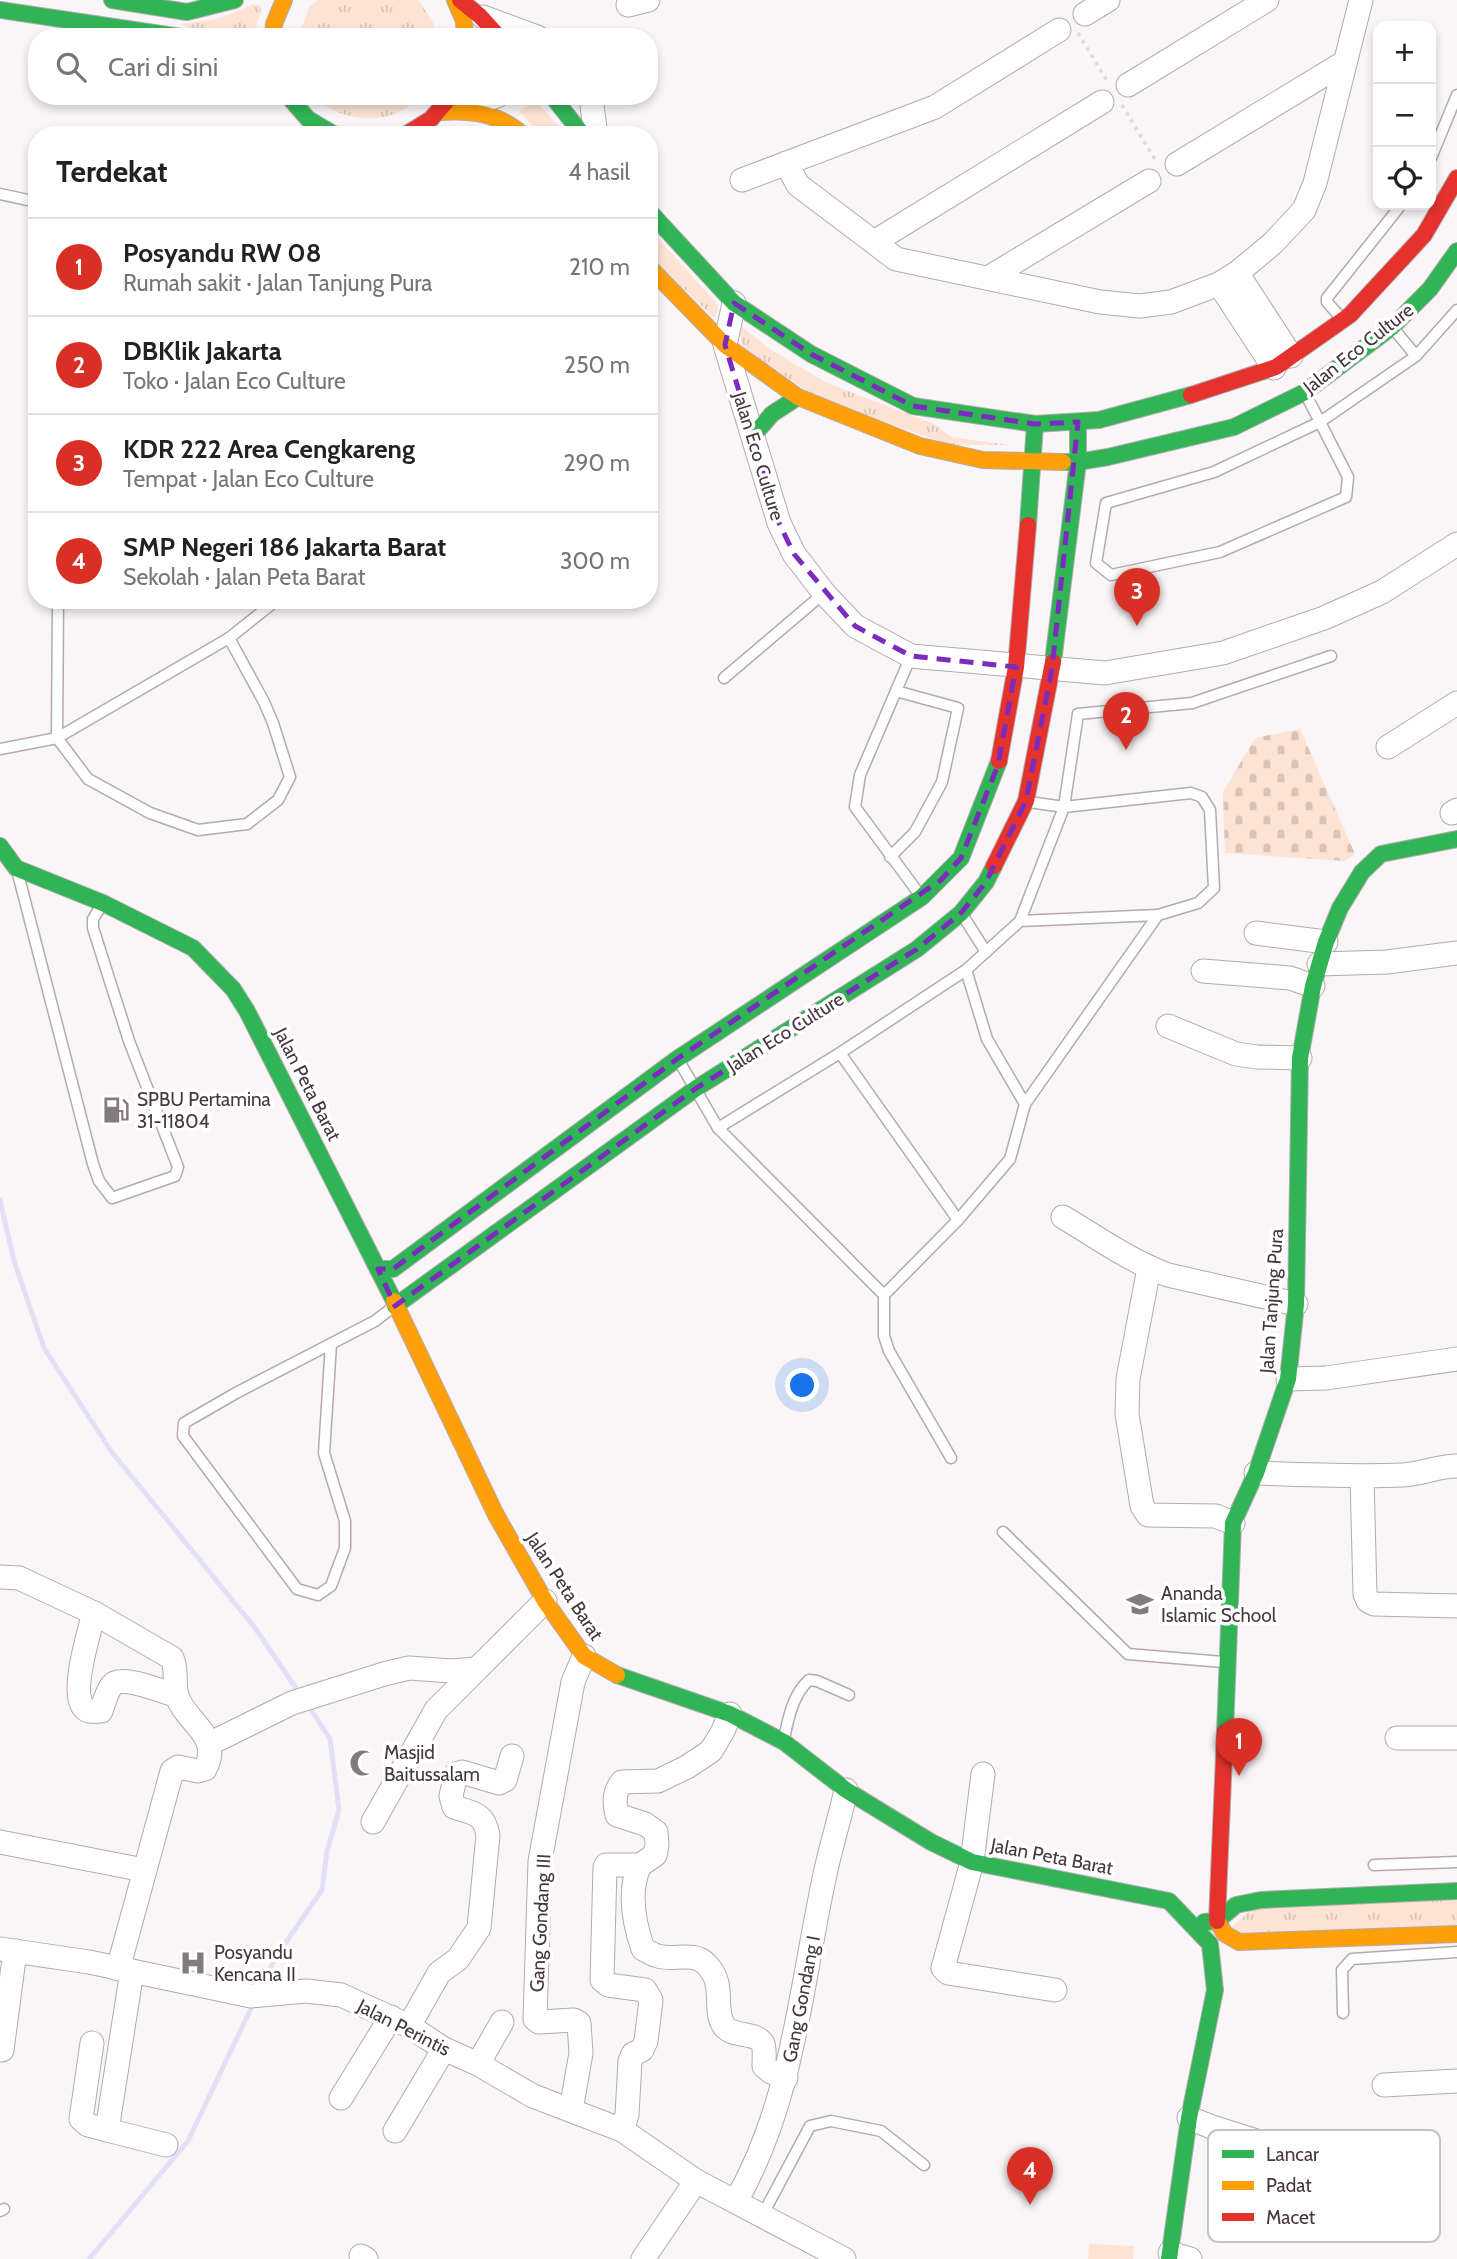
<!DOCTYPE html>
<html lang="id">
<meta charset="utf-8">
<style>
body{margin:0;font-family:Cabin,sans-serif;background:#f6f6f6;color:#222}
.controls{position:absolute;right:21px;top:21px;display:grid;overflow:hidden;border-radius:14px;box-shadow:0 4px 10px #0003}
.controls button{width:63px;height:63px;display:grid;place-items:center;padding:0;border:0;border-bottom:2px solid #e0e0e0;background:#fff;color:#222;font:35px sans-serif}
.you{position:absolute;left:803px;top:1386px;width:24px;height:24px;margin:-18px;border:5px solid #fff;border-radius:50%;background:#1a73e8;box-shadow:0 0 0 10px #1a73e833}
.badge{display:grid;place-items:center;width:46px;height:46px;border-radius:50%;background:#d93025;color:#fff;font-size:23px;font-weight:700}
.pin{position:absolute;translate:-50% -58px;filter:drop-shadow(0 2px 4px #0008)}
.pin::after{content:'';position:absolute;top:37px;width:24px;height:21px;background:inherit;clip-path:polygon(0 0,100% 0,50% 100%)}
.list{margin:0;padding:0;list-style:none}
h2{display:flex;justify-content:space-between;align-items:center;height:91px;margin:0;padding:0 28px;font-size:30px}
h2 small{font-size:23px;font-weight:400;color:#767676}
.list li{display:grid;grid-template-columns:46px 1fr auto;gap:21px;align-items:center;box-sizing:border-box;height:98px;padding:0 28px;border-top:2px solid #e0e0e0}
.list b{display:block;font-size:26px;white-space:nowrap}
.list p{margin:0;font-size:23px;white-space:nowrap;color:#767676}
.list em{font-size:23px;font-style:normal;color:#767676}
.icon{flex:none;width:38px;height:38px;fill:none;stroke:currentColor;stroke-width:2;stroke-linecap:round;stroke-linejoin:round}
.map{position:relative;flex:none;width:1457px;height:2259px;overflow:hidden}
.search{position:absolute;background:#fff;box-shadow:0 4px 10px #0003;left:28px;top:28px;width:630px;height:77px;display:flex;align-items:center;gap:18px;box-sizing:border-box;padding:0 24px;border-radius:28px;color:#767676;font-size:26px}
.panel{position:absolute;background:#fff;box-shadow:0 4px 10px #0003;left:28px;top:126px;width:630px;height:483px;border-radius:28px}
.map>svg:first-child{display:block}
.grass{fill:url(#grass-tufts)}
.cemetery{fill:url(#cemetery-stones)}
.garden{fill:#fce3d3}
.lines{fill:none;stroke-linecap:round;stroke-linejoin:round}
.stream{stroke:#e3dff7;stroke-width:5}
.lane-casing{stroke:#b3abae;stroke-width:13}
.street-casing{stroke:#b3abae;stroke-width:25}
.fast-casing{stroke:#b3abae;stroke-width:18}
.slow-casing{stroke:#b3abae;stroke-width:18}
.jam-casing{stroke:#b3abae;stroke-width:18}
.path{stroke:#dcdadb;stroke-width:3.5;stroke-dasharray:3.5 5;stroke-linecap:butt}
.lane{stroke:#fefefe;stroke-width:10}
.street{stroke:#fefefe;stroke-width:23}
.fast{stroke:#30b455;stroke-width:16}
.slow{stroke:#ff9f0a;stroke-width:16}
.jam{stroke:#e5322d;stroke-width:16}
.marked{fill:none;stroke:#7b2cbf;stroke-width:5;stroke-dasharray:14 9;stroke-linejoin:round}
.labels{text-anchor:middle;stroke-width:7;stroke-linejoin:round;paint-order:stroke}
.street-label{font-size:19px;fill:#45373c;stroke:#fff}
.poi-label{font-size:19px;fill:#45373c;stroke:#fff;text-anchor:start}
.key{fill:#fff;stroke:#c7c3c4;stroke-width:2}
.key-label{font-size:19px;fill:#45373c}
</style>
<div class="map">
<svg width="1457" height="2259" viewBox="0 0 1457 2259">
<defs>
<pattern id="grass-tufts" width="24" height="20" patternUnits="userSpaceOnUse" patternTransform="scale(1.75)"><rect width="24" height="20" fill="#fce3d3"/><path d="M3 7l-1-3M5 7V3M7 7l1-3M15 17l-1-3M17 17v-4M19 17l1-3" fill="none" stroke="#d9c3b6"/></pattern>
<pattern id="cemetery-stones" width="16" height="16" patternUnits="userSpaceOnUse" patternTransform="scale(1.75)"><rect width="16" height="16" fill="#fce3d3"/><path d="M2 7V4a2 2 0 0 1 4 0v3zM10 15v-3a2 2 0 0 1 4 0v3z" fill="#d9c3b6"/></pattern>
</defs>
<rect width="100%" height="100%" fill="#faf5f7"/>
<g class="grass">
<polygon points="318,0 418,0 433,22 436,37 298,37 310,6"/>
<polygon points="254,4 260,6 261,11 253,37 211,37 181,24 217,19"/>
<path d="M316,96H419C399,122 360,123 333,110C326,107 321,101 316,96Z"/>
<polygon points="535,102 539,104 566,135 541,135 519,111"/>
<polygon points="649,228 718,305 718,311 714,318 649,255"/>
<polygon points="741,326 771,350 827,383 934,424 951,437 1009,445 950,445 819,399 743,348 738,328"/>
<polygon points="1457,1891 1457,1934 1225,1934 1261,1900"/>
</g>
<polygon class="cemetery" points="1300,729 1355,854 1345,861 1225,853 1223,792 1255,738"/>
<polygon class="garden" points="1089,2244 1134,2246 1133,2259 1088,2259"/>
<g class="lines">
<g class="stream">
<polyline points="0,1200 14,1261 44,1348 111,1451 255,1628 300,1694"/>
<polyline points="260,1990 275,1958 322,1890 327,1851 339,1810 330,1739 308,1705"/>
<polyline points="89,2259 188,2141 254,2002"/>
</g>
<g class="lane-casing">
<g id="lane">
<polyline points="1431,158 1457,95"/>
<polyline points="0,194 37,202"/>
<polyline points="1341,318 1327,302 1327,298 1401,205"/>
<polyline points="1393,328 1416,356"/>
<polyline points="1306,395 1320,422 1416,356 1457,310"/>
<polygon points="1320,422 1348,477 1346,497 1220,552 1111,575 1096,563 1106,503 1214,472"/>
<polyline points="58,600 57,738 88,779 150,813 198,830 247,824 278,800 290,777 273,723 264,702 229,638"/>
<polyline points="911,656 860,775 855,807 920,895"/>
<polyline points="724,678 824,593"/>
<polyline points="0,749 57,738 229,638 277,600"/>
<polyline points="890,857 915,832 942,782 958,708 896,691"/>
<polyline points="18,874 93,1164 99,1181 112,1198 175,1176 178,1167 129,1041 93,928 93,919 101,906"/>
<polyline points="963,916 986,952"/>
<polyline points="1020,921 1064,807 1078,714 1192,703 1331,656"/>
<polyline points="840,1053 958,1220"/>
<polyline points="679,1061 718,1128 884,1295 884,1336 889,1351 951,1458"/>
<polyline points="1025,1104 1158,915 1198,903 1214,888 1210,810 1202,797 1191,793 1064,807 1029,802"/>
<polyline points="718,1128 840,1053 966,970 1020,921 1158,915"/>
<polyline points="884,1295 958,1220 1010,1159 1025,1104 987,1039 966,970"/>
<polyline points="331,1344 324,1453 345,1521 345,1548 331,1586 318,1595 297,1589 183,1436 184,1423 236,1393 375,1321 392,1308"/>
<polyline points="1003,1532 1128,1654 1223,1662"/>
<path d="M784,1739C788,1719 793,1694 809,1680L817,1681L849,1695"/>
<polyline points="1374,1865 1457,1862"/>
<polyline points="1343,2013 1342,1970 1352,1959 1457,1952"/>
<polyline points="0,2211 4,2209"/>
<polyline points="762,2216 810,2126 831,2121 881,2131 924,2165"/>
</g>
</g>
<g class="street-casing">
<g id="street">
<polyline points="628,5 648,0"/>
<polyline points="1085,14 1108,0"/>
<polyline points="483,17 537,37"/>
<polyline points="1128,85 1267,0"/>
<polyline points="594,96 592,106 596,135"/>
<polyline points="460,107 497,96"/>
<polyline points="786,163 798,185 896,259 1100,302 1140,306 1171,302 1219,284 1237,273 1272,244 1304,210 1315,183 1361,0"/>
<polyline points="1177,164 1345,62"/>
<polyline points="742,180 935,107 1059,30"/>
<polyline points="874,242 1102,102"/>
<polyline points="1237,273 1291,356"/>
<polyline points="988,278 1149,181"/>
<polyline points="1219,284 1274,368"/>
<polyline points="734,303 725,345 779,523 794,554 824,593 855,626 911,656 1105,673 1223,653 1324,618 1382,592 1457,544"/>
<polyline points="1388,747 1457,703"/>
<polyline points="1452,813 1457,810"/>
<polyline points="1256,933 1326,942"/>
<polyline points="1319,964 1387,962 1457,953"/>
<polyline points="1203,971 1290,978 1313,986"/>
<polyline points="1168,1026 1236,1054 1257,1057 1300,1058"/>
<path d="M1063,1217C1098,1238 1130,1261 1168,1275L1296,1304"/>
<polyline points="1149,1268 1128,1379 1127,1414 1142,1506 1148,1515 1216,1516 1233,1523"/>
<polyline points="1288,1379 1326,1378 1457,1359"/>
<path d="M1256,1473C1305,1475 1354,1477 1403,1475C1422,1474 1438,1466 1457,1466"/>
<polyline points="1362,1477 1365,1594 1368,1601 1374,1604 1457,1606"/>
<path d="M0,1577L19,1578L94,1613L172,1658C178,1671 173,1683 177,1696C185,1722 223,1736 205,1769L198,1771L178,1767L172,1771L118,1969"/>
<path d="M94,1613C89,1633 70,1693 84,1708C89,1713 95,1711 101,1711C104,1703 107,1691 112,1685C121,1674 164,1692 177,1696"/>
<polyline points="1397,1738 1457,1738"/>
<polyline points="209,1744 292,1703 384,1674 409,1668 452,1671 476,1669"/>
<polyline points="983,1774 972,1862 943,1968 948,1973 1055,1990"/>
<polyline points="373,1822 436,1710 545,1601"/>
<polyline points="0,1842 144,1870"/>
<path d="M640,1865C628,1890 634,1923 643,1949C648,1951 653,1955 658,1956C673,1961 694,1951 706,1964C727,1984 712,2008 724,2026C733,2038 756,2031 763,2044C765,2049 764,2059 764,2066L771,2072L786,2078"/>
<polyline points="0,1949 89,1962 251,1996 306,1991 341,1995 409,2026 444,2049 478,2064 533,2096 622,2130 696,2181 844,2259"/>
<polyline points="132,1971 107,2130 166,2145"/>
<path d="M409,2026L439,1973L458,1959L479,1928L488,1835C484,1813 473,1813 454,1807L451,1796L456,1774L462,1772L499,1783L505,1780L512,1756"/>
<polyline points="92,2043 81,2119 88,2125 107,2130"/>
<polyline points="2,2050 15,1951"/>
<polyline points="478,2064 502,2022"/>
<polyline points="1384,2085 1457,2081"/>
<polyline points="341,2098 391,2017"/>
<polyline points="571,2110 581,2053 579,2023 574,2020 539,2022 535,2019 540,1861 573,1682 584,1656"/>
<polyline points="1189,2118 1212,2127 1367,2176"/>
<path d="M622,2130L627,2115L630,2061L633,2054L642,2050L646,2041L651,2000L645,1990L608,1985L602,1980L605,1867L606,1865H640L655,1855L657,1845L656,1832L645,1824L617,1815C614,1803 614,1791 622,1782L658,1781L687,1767L711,1751L723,1731L730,1714"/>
<polyline points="395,2131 444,2049"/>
<path d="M736,2201C792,2103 800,1993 823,1884C829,1852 839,1822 846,1790"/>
<polyline points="1170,2253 1190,2259"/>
<polyline points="361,2256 366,2259"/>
<polyline points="643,2259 696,2181"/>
</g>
</g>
<g class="fast-casing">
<g id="fast">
<polyline points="112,0 187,12 235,0"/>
<polyline points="0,10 181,37"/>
<polyline points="288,96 308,119 335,135"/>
<polyline points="552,96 583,135"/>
<polyline points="649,211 734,303 811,354 913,406 1035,424 1099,420 1191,395"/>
<polyline points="752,437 772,414 798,397"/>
<polyline points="1063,462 1078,462 1108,457 1234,427 1305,392 1392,327 1430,289 1457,251"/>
<polyline points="1028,525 1035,424"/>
<polyline points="1053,662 1078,462 1078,422"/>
<polyline points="0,846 16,868 103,903 193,948 233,989 247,1011 394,1301"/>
<polyline points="378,1269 393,1269 677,1059 922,897 961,858 999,761"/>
<polyline points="395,1306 695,1089 917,949 961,913 986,882 994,866"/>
<polyline points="617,1675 730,1714 784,1742 846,1790 931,1842 972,1862 1169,1901 1210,1944 1215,1990 1189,2118 1169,2259"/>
<polyline points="1225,1732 1233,1523 1256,1473 1288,1379 1296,1304 1300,1058 1313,986 1326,942 1340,908 1362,872 1381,854 1457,839"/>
<polyline points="1204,1922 1217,1921 1236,1905 1261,1900 1457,1891"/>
</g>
</g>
<g class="slow-casing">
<g id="slow">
<polyline points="455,0 464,21 465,37"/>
<polyline points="273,37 274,24 284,0"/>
<path d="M440,112C471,110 499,113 523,135"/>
<polyline points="649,267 725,345 798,397 920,446 983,460 1063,462"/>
<polyline points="394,1301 496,1515 545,1601 584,1656 617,1675"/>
<polyline points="1217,1921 1225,1934 1239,1942 1457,1934"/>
</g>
</g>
<g class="jam-casing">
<g id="jam">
<polyline points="460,0 480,16 499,37"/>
<polyline points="405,135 431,119 451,96"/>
<polyline points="1191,395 1276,367 1350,315 1424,235 1457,178"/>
<polyline points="999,761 1016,667 1028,525"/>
<polyline points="994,866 1026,801 1053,662"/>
<polyline points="1217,1921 1225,1732"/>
</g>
</g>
<g class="path">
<polyline points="1078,33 1109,84"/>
<polyline points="1122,105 1156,161"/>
</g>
<use href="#lane" class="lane"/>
<use href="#street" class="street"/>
<use href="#fast" class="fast"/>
<use href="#slow" class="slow"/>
<use href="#jam" class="jam"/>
</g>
<path class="marked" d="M734,303L811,354L913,406L1035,424L1078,422L1052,669L1026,801L986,882L961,913L917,949L695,1089L395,1306L378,1269H393L677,1059L941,880L961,858L998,765L1016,667L911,656L855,626L794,554L779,523L725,345Z"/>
<defs>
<g id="fuel-bare" transform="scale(2.1)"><path d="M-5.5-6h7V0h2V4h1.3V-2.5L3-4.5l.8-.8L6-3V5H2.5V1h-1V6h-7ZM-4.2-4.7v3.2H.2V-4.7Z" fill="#847a7d" stroke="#fff" stroke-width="2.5" paint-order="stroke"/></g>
<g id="school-bare" transform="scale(2.1)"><path d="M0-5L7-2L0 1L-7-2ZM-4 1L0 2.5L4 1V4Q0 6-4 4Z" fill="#847a7d" stroke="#fff" stroke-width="2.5" paint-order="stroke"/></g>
<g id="mosque-bare" transform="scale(2.1)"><path d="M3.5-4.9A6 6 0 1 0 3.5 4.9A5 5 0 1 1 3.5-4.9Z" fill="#847a7d" stroke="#fff" stroke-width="2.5" paint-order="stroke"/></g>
<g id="hospital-bare" transform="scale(2.1)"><path d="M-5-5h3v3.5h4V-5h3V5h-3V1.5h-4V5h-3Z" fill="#847a7d" stroke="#fff" stroke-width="2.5" paint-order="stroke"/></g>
</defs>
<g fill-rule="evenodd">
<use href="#fuel-bare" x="116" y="1110"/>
<use href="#school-bare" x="1140" y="1604"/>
<use href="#mosque-bare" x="363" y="1763"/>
<use href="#hospital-bare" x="193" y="1963"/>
</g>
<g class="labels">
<g class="street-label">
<text transform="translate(1358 348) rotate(-38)" y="7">Jalan Eco Culture</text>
<text transform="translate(759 456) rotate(73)" y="7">Jalan Eco Culture</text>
<text transform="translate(785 1032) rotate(-32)" y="7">Jalan Eco Culture</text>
<text transform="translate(308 1084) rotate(63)" y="7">Jalan Peta Barat</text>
<text transform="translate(1271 1301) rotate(-86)" y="7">Jalan Tanjung Pura</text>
<text transform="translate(565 1586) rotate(57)" y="7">Jalan Peta Barat</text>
<text transform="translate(1052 1856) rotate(11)" y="7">Jalan Peta Barat</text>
<text transform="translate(540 1923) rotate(-87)" y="7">Gang Gondang III</text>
<text transform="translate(801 1999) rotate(-79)" y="7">Gang Gondang I</text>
<text transform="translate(404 2027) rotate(27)" y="7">Jalan Perintis</text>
</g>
<g class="poi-label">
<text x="137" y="1106">SPBU Pertamina<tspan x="137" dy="22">31-11804</tspan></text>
<text x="1161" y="1600">Ananda<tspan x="1161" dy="22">Islamic School</tspan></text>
<text x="384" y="1759">Masjid<tspan x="384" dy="22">Baitussalam</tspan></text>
<text x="214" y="1959">Posyandu<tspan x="214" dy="22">Kencana II</tspan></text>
</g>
</g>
<rect x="1208" y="2130" width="232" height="112" rx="10" class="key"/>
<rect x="1222" y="2150" width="32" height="8" fill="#30b455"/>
<rect x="1222" y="2181" width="32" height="9" fill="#ff9f0a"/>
<rect x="1222" y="2213" width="32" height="8" fill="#e5322d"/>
<g class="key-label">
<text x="1266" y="2161">Lancar</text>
<text x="1266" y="2192">Padat</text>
<text x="1266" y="2224">Macet</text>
</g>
</svg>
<div class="controls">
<button>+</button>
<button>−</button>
<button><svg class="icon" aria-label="locate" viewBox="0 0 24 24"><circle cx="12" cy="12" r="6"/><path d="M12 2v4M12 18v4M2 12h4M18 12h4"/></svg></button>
</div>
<div class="you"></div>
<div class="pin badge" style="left:1239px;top:1776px">1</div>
<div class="pin badge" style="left:1126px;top:750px">2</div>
<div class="pin badge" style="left:1137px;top:626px">3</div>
<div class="pin badge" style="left:1030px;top:2205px">4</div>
<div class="search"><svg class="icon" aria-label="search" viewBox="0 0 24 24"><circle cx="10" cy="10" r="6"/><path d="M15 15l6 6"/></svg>Cari di sini</div>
<section class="panel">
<h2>Terdekat<small>4 hasil</small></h2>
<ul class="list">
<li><span class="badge">1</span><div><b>Posyandu RW 08</b><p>Rumah sakit · Jalan Tanjung Pura</p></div><em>210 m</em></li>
<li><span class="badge">2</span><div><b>DBKlik Jakarta</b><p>Toko · Jalan Eco Culture</p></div><em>250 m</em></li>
<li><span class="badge">3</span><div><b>KDR 222 Area Cengkareng</b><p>Tempat · Jalan Eco Culture</p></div><em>290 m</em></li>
<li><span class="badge">4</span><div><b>SMP Negeri 186 Jakarta Barat</b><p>Sekolah · Jalan Peta Barat</p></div><em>300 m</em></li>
</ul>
</section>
</div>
